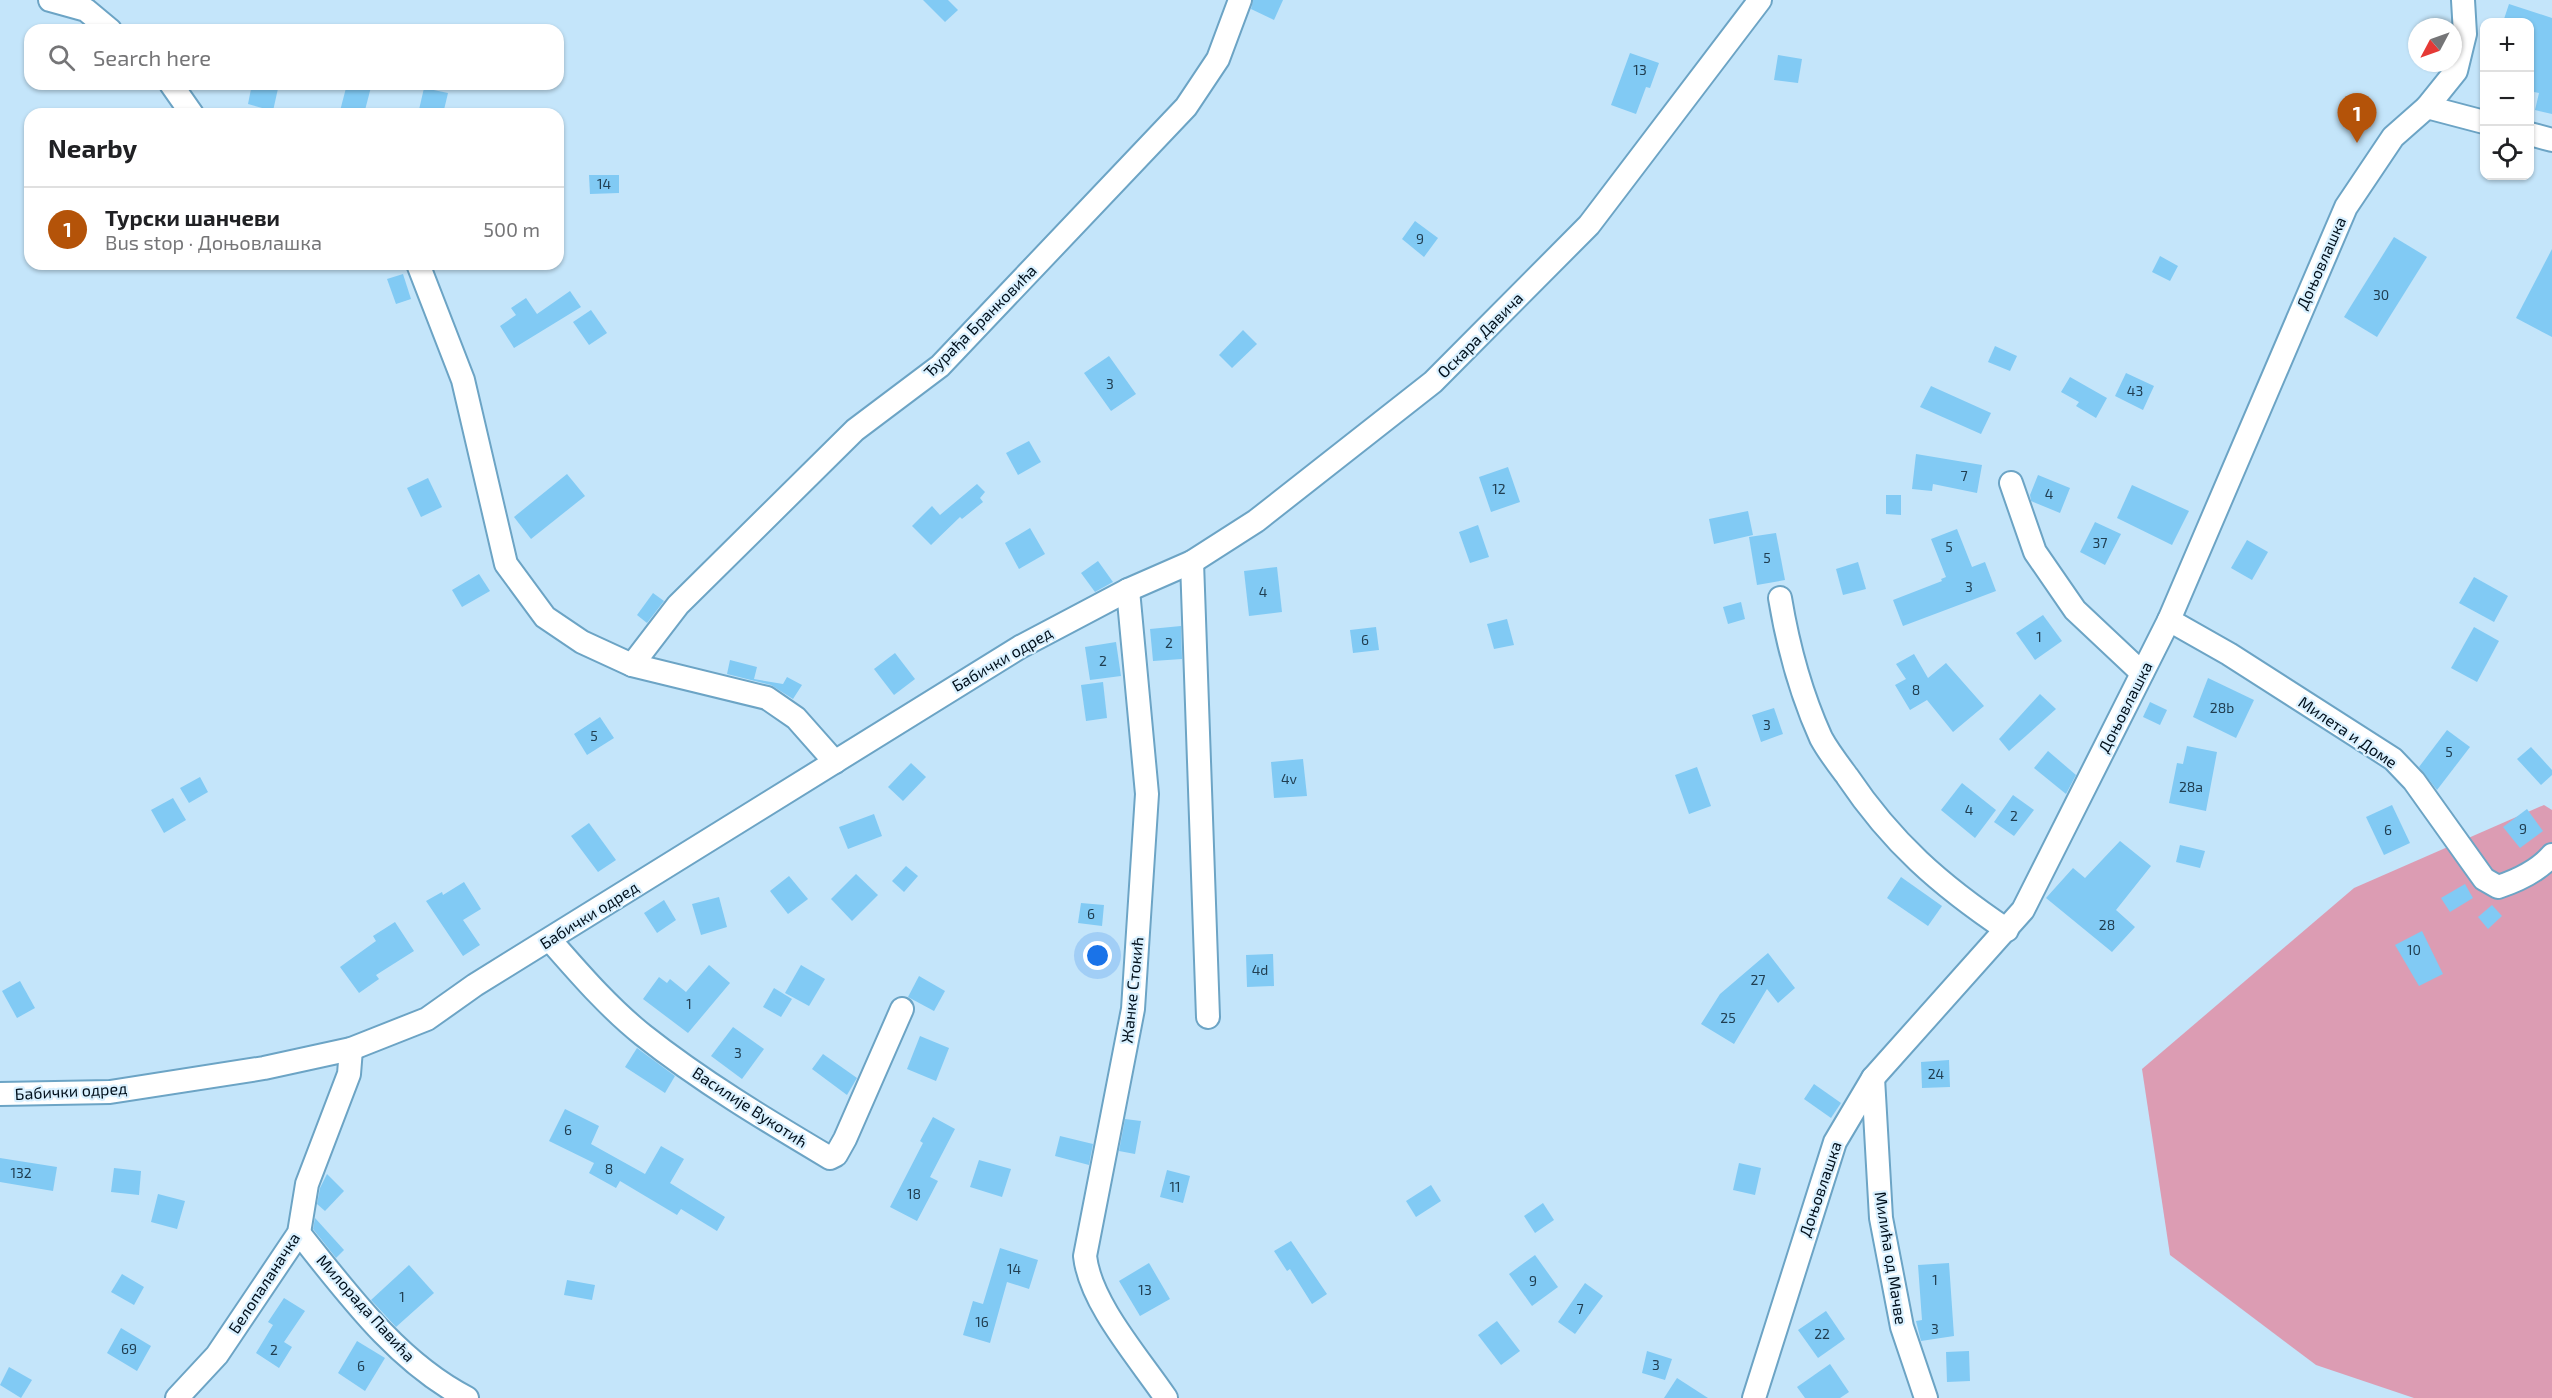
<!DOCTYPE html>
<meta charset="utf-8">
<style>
body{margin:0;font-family:"Exo 2",sans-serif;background:#f6f6f6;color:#202124}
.controls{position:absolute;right:18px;top:18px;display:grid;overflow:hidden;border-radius:12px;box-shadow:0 2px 4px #0004}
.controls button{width:54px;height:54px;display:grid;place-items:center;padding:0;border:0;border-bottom:2px solid #e0e0e0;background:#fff;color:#202124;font:30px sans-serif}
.compass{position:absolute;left:2408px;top:18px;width:54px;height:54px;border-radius:50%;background:#fff;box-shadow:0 2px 4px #0004;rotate:229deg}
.you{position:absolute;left:1098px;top:956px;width:21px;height:21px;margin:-15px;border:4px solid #fff;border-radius:50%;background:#1a73e8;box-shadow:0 0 0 9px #1a73e833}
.badge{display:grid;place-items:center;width:39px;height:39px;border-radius:50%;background:#b45309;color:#fff;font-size:20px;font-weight:700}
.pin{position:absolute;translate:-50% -50px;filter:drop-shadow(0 2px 3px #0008)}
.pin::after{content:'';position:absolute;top:32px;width:21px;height:18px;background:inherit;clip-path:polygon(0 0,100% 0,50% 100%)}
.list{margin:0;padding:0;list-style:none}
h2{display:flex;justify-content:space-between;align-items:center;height:78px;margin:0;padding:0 24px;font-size:26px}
h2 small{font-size:20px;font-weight:400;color:#757577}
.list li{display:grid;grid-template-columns:39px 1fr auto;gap:18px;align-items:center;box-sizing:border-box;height:84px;padding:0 24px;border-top:2px solid #e0e0e0}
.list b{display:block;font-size:22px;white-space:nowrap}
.list p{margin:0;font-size:20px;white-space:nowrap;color:#757577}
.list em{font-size:20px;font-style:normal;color:#757577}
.icon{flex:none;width:33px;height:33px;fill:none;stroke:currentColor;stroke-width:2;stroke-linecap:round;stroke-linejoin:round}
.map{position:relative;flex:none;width:2552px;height:1398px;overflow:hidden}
.search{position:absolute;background:#fff;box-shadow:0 2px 4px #0004;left:24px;top:24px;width:540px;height:66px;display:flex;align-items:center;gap:15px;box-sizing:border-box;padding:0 21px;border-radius:18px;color:#757577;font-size:22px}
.panel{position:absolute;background:#fff;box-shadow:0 2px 4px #0004;left:24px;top:108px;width:540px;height:162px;border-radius:18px}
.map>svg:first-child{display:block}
.green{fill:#dc9cb3}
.building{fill:#81caf4}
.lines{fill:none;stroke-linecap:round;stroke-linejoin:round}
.street-casing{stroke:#6ca4c5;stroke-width:26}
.street{stroke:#fff;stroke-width:22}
.labels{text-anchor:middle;stroke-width:4.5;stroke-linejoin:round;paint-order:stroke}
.number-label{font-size:14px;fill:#203e51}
.street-label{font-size:16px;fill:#000f1b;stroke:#daf1ff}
</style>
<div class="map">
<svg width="2552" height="1398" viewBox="0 0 2552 1398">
<rect width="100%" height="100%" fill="#c4e5fa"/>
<polygon class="green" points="2544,805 2552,810 2552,1398 2414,1398 2316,1365 2170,1255 2142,1069 2354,888"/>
<g class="building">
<polygon points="923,0 948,0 958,10 945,22"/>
<polygon points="1253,0 1283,0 1274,20 1251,9"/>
<polygon points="2509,4 2552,18 2552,114 2535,110 2539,93 2529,91 2529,22 2503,22"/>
<polygon points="1630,53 1659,63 1650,88 1646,87 1636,114 1611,105"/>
<polygon points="1778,55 1802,59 1798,83 1774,80"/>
<polygon points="252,84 279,84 273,111 248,104"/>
<polygon points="347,84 371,87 364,114 340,111"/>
<polygon points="424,88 448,93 443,114 418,114"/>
<polygon points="589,175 619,175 619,193 590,194"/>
<polygon points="1415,221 1438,238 1424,257 1402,239"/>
<polygon points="2394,237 2427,257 2377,337 2344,317"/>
<polygon points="2552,249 2552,337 2516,318"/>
<polygon points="2160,256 2178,266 2170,281 2152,272"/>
<polygon points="403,274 411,299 396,304 387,279"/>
<polygon points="570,291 581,307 514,348 500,326 516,315 511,308 526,298 537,314"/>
<polygon points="591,310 607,333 589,345 573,322"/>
<polygon points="1243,330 1257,344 1232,368 1219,355"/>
<polygon points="1995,346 2017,356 2010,371 1988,362"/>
<polygon points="1109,356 1136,394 1111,411 1084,373"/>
<polygon points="2126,373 2154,386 2143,410 2115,396"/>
<polygon points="2070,377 2107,398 2096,418 2076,406 2079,402 2061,392"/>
<polygon points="1931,386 1991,413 1981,434 1920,407"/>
<polygon points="1029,441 1041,462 1018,475 1006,453"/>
<polygon points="1916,454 1982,465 1977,493 1933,484 1932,491 1912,489"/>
<polygon points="1508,467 1520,502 1491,512 1479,477"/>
<polygon points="567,474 585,496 531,539 514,517"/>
<polygon points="2038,475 2070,488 2060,513 2031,501 2030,495"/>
<polygon points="428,478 442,507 421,517 407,488"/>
<polygon points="977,484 985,492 980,498 983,502 962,519 960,517 931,545 912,526 932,506 940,515"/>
<polygon points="2132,485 2189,511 2172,545 2117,518"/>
<polygon points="1886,495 1901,495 1901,515 1886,514"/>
<polygon points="1748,511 1753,535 1714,544 1709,519"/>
<polygon points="2095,522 2121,534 2105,565 2080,552"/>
<polygon points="1478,525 1489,557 1470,563 1459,532"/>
<polygon points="1030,528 1045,554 1019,569 1005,543"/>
<polygon points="1957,529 1972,567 1985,562 1996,591 1903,626 1893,600 1942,581 1941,579 1946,577 1931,539"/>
<polygon points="1776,533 1785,580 1757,585 1749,537"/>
<polygon points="2247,540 2268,552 2252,580 2231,568"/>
<polygon points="1098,561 1113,582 1095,592 1081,573"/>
<polygon points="1858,562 1866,589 1843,595 1836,569"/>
<polygon points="1277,567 1282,612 1249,616 1244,571"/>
<polygon points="479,574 490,591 462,607 452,590"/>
<polygon points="2474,577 2508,596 2494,622 2459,603"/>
<polygon points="653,593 664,601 647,623 637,615"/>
<polygon points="1741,602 1745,619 1728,624 1723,607"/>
<polygon points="2043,615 2062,641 2035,660 2016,633"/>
<polygon points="1507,619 1514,645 1494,649 1487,624"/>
<polygon points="1181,626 1182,659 1153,661 1150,629"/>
<polygon points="1376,627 1379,650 1353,653 1350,630"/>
<polygon points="2474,627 2499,641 2477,682 2451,668"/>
<polygon points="1116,642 1121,676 1090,680 1085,647"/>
<polygon points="895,653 915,679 894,695 874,669"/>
<polygon points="1914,654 1928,678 1946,663 1984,706 1953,732 1927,700 1910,710 1895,685 1906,679 1896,664"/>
<polygon points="730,660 757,667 754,679 783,684 787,677 802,685 793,699 771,685 727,674"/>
<polygon points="2208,678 2254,700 2236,738 2193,717"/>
<polygon points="1103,682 1107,718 1086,721 1081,685"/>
<polygon points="2040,694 2056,709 2009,751 1999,739"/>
<polygon points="2150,702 2167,710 2160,725 2143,717"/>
<polygon points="1774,708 1783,734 1761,742 1752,715"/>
<polygon points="600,717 614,738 587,755 574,734"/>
<polygon points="2447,730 2470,747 2437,790 2419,767"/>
<polygon points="2187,746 2217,752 2206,811 2169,803 2177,763 2183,764"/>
<polygon points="2531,747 2552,770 2552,775 2541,785 2517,759"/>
<polygon points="2048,751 2076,775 2066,794 2034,768"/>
<polygon points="1303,759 1307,796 1274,798 1271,762"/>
<polygon points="911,763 926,777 903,801 888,787"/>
<polygon points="1697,767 1711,806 1689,814 1675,775"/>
<polygon points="200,777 208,792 189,803 180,788"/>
<polygon points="1962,783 1996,810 1975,838 1941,810"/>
<polygon points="2013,795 2034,810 2014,836 1994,822"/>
<polygon points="173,798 186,820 164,833 151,810"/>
<polygon points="2392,805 2410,843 2384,855 2366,817"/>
<polygon points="2527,809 2543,831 2520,848 2503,827"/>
<polygon points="874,814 882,836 848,849 839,827"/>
<polygon points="589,823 616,860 598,872 571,836"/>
<polygon points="2120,841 2151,866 2116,910 2135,927 2112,952 2046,898 2073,868 2085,878"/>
<polygon points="2180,845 2205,851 2200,868 2176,862"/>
<polygon points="906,866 918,876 904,892 892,881"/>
<polygon points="856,874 878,895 852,921 831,899"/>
<polygon points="789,876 808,899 788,914 770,891"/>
<polygon points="1901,877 1942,906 1928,926 1887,898"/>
<polygon points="464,882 481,909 463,920 480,945 463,956 426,901 442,892 443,895"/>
<polygon points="2465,884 2473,898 2450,912 2441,898"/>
<polygon points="719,897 727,927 701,935 692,904"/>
<polygon points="664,900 676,920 657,933 644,913"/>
<polygon points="1081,903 1104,905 1102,926 1078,923"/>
<polygon points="2492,905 2502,916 2488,929 2478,917"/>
<polygon points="395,922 414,951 376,975 379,979 359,993 340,967 376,941 373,936"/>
<polygon points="2422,931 2443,974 2419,986 2395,945"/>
<polygon points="1768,953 1795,988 1778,1003 1767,989 1734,1044 1701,1024 1720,994"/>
<polygon points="1273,954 1274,986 1247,987 1246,955"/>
<polygon points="709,965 730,983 688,1033 643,999 659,977 667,983 670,979 686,992"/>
<polygon points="801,965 825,979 809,1006 785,993"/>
<polygon points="919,976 945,991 934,1011 908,997"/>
<polygon points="20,981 35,1008 17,1018 2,991"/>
<polygon points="774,988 792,999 781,1017 763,1007"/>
<polygon points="733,1027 764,1049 742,1079 711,1056"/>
<polygon points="920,1036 949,1048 936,1081 907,1069"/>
<polygon points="637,1048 675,1076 665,1093 625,1067"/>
<polygon points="823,1054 857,1078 847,1095 812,1069"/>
<polygon points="1949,1060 1950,1087 1922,1088 1921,1062"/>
<polygon points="1814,1084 1841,1103 1831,1118 1804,1099"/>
<polygon points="565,1109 599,1126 591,1144 645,1174 661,1146 684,1159 670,1183 725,1217 717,1231 681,1209 677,1215 620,1181 616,1188 589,1173 594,1163 549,1141"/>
<polygon points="933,1117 955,1129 930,1177 938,1181 917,1221 890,1207 923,1143 920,1141"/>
<polygon points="1125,1119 1141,1121 1135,1154 1119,1151"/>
<polygon points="1060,1136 1093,1144 1089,1165 1055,1156"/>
<polygon points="0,1158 57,1167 53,1191 0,1182"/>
<polygon points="979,1160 1011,1169 1002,1197 970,1187"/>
<polygon points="1739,1163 1761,1168 1755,1195 1733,1190"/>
<polygon points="114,1168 141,1171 139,1195 111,1192"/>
<polygon points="1167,1170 1190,1176 1183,1203 1160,1197"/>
<polygon points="327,1174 344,1191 325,1211 317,1204 320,1188"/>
<polygon points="1431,1185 1441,1201 1416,1217 1406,1201"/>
<polygon points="158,1194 185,1201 177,1229 151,1222"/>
<polygon points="1543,1203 1554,1220 1535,1233 1524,1216"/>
<polygon points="315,1218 344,1250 336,1258 313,1229"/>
<polygon points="1291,1241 1327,1294 1312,1304 1290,1269 1287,1271 1274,1251"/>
<polygon points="1000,1248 1038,1260 1029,1289 1007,1282 990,1343 963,1335 973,1301 983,1304"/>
<polygon points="1535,1255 1558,1287 1532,1306 1509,1274"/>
<polygon points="1149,1263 1170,1299 1140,1316 1119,1281"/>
<polygon points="1949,1263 1954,1336 1921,1341 1916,1321 1922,1320 1918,1265"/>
<polygon points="409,1265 434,1293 396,1327 371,1300"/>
<polygon points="122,1274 144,1287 134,1305 111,1292"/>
<polygon points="567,1280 595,1285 592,1300 564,1295"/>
<polygon points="1585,1283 1603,1296 1575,1334 1558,1322"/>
<polygon points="284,1298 305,1311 284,1342 292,1347 279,1368 256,1353 273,1325 268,1322"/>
<polygon points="1826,1311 1845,1339 1818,1358 1798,1330"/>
<polygon points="1497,1321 1520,1351 1501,1365 1478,1335"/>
<polygon points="121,1328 151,1346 137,1371 107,1353"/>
<polygon points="357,1341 385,1358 365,1391 338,1373"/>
<polygon points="1647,1351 1672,1359 1665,1380 1642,1373"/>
<polygon points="1969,1351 1970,1381 1947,1382 1946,1352"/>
<polygon points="1830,1364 1849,1392 1840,1398 1805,1398 1797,1387"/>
<polygon points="9,1367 32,1380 21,1398 0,1385"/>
<polygon points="1677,1378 1708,1398 1664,1398"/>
</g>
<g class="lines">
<g class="street-casing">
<g id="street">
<polyline points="50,0 86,10 110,30"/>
<polyline points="171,84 192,114"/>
<polyline points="2427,107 2484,122"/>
<polyline points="2530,134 2552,140"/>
<polyline points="418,264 463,380 506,564 545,617 582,642 632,665 767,698 796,718 835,762"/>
<polyline points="2011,483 2035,552 2075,610 2142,673"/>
<polyline points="1192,562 1208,1017"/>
<path d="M1128,590L1147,794L1133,1009L1085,1256C1090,1303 1139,1358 1166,1398"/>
<path d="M1780,598C1788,646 1801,694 1821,738C1828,751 1838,764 1847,776C1892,843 1940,885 2007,930"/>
<path d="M2169,620L2229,654L2393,759L2414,781L2484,879L2498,887C2519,880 2538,871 2552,855"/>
<polyline points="632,665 678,605 855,430 940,366 1186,107 1218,59 1240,0"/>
<path d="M550,940C579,973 608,1007 643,1035C701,1081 766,1120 830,1158L836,1155L845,1139L902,1009"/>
<polyline points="1873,1078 1881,1218 1902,1327 1926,1398"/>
<polyline points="0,1094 110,1092 264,1068 351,1049 427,1019 475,985 1020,647 1128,590 1192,562 1256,521 1433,382 1589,225 1760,0"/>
<path d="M299,1233C347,1293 397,1362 467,1398"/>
<polyline points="177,1398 217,1355 299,1233 307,1184 349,1074 351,1049"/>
<polyline points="1754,1398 1835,1142 1873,1078 2023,910 2169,620 2346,207 2393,137 2427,107 2456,71 2465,34 2463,0"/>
</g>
</g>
<use href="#street" class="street"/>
</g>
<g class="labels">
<g class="number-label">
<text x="1640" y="75">13</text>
<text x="604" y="189">14</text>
<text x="1420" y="244">9</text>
<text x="2381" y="300">30</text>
<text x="1110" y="389">3</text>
<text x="2135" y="396">43</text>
<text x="1964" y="481">7</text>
<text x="1499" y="494">12</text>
<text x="2049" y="499">4</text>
<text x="2100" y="548">37</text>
<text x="1949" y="552">5</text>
<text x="1767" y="563">5</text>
<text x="1969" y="592">3</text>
<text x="1263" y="597">4</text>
<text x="2039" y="642">1</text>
<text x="1365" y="645">6</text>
<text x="1169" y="648">2</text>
<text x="1103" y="666">2</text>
<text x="1916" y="695">8</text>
<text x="2222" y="713">28b</text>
<text x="1767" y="730">3</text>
<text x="594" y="741">5</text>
<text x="2449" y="757">5</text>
<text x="1289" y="784">4v</text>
<text x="2191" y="792">28a</text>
<text x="1969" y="815">4</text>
<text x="2014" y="821">2</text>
<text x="2523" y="834">9</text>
<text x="2388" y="835">6</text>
<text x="1091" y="919">6</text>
<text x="2107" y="930">28</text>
<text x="2414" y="955">10</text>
<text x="1260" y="975">4d</text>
<text x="1758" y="985">27</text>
<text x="689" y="1009">1</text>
<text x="1728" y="1023">25</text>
<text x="738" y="1058">3</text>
<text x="1936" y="1079">24</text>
<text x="568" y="1135">6</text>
<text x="609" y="1174">8</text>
<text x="21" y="1178">132</text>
<text x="1175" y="1192">11</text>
<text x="914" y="1199">18</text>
<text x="1014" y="1274">14</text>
<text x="1935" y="1285">1</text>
<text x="1533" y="1286">9</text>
<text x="1145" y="1295">13</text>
<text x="402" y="1302">1</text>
<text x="1580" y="1314">7</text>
<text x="982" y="1327">16</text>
<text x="1935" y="1334">3</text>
<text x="1822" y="1339">22</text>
<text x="129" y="1354">69</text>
<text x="274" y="1355">2</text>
<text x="1656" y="1370">3</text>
<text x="361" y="1371">6</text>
</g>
<g class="street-label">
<text transform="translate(2321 263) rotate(-66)" y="6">Доњовлашка</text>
<text transform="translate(980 321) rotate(-45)" y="6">Ђурађа Бранковића</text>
<text transform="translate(1480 335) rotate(-45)" y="6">Оскара Давича</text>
<text transform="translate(1002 659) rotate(-30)" y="6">Бабички одред</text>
<text transform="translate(2125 707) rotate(-63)" y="6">Доњовлашка</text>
<text transform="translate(2348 732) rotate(34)" y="6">Милета и Доме</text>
<text transform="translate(589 915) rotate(-32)" y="6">Бабички одред</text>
<text transform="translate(1132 990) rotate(-84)" y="6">Жанке Стокић</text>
<text transform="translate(71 1091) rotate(-3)" y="6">Бабички одред</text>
<text transform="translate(750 1107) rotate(33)" y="6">Василије Вукотић</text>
<text transform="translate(1820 1189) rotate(-71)" y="6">Доњовлашка</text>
<text transform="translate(1891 1258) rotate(81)" y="6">Милића од Мачве</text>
<text transform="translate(264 1283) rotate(-57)" y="6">Белопаланачка</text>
<text transform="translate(366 1308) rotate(48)" y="6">Милорада Павића</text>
</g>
</g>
</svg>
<div class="controls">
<button>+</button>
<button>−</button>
<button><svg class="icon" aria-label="locate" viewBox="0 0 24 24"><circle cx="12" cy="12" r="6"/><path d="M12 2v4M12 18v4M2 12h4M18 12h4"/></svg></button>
</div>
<svg class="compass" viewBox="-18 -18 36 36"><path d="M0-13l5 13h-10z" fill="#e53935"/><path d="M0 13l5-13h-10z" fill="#757577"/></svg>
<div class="you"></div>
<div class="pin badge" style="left:2357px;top:143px">1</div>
<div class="search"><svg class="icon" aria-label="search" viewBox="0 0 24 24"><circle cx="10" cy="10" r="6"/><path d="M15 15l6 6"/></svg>Search here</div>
<section class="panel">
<h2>Nearby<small></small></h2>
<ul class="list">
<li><span class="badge">1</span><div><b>Турски шанчеви</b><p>Bus stop · Доњовлашка</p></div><em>500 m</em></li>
</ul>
</section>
</div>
